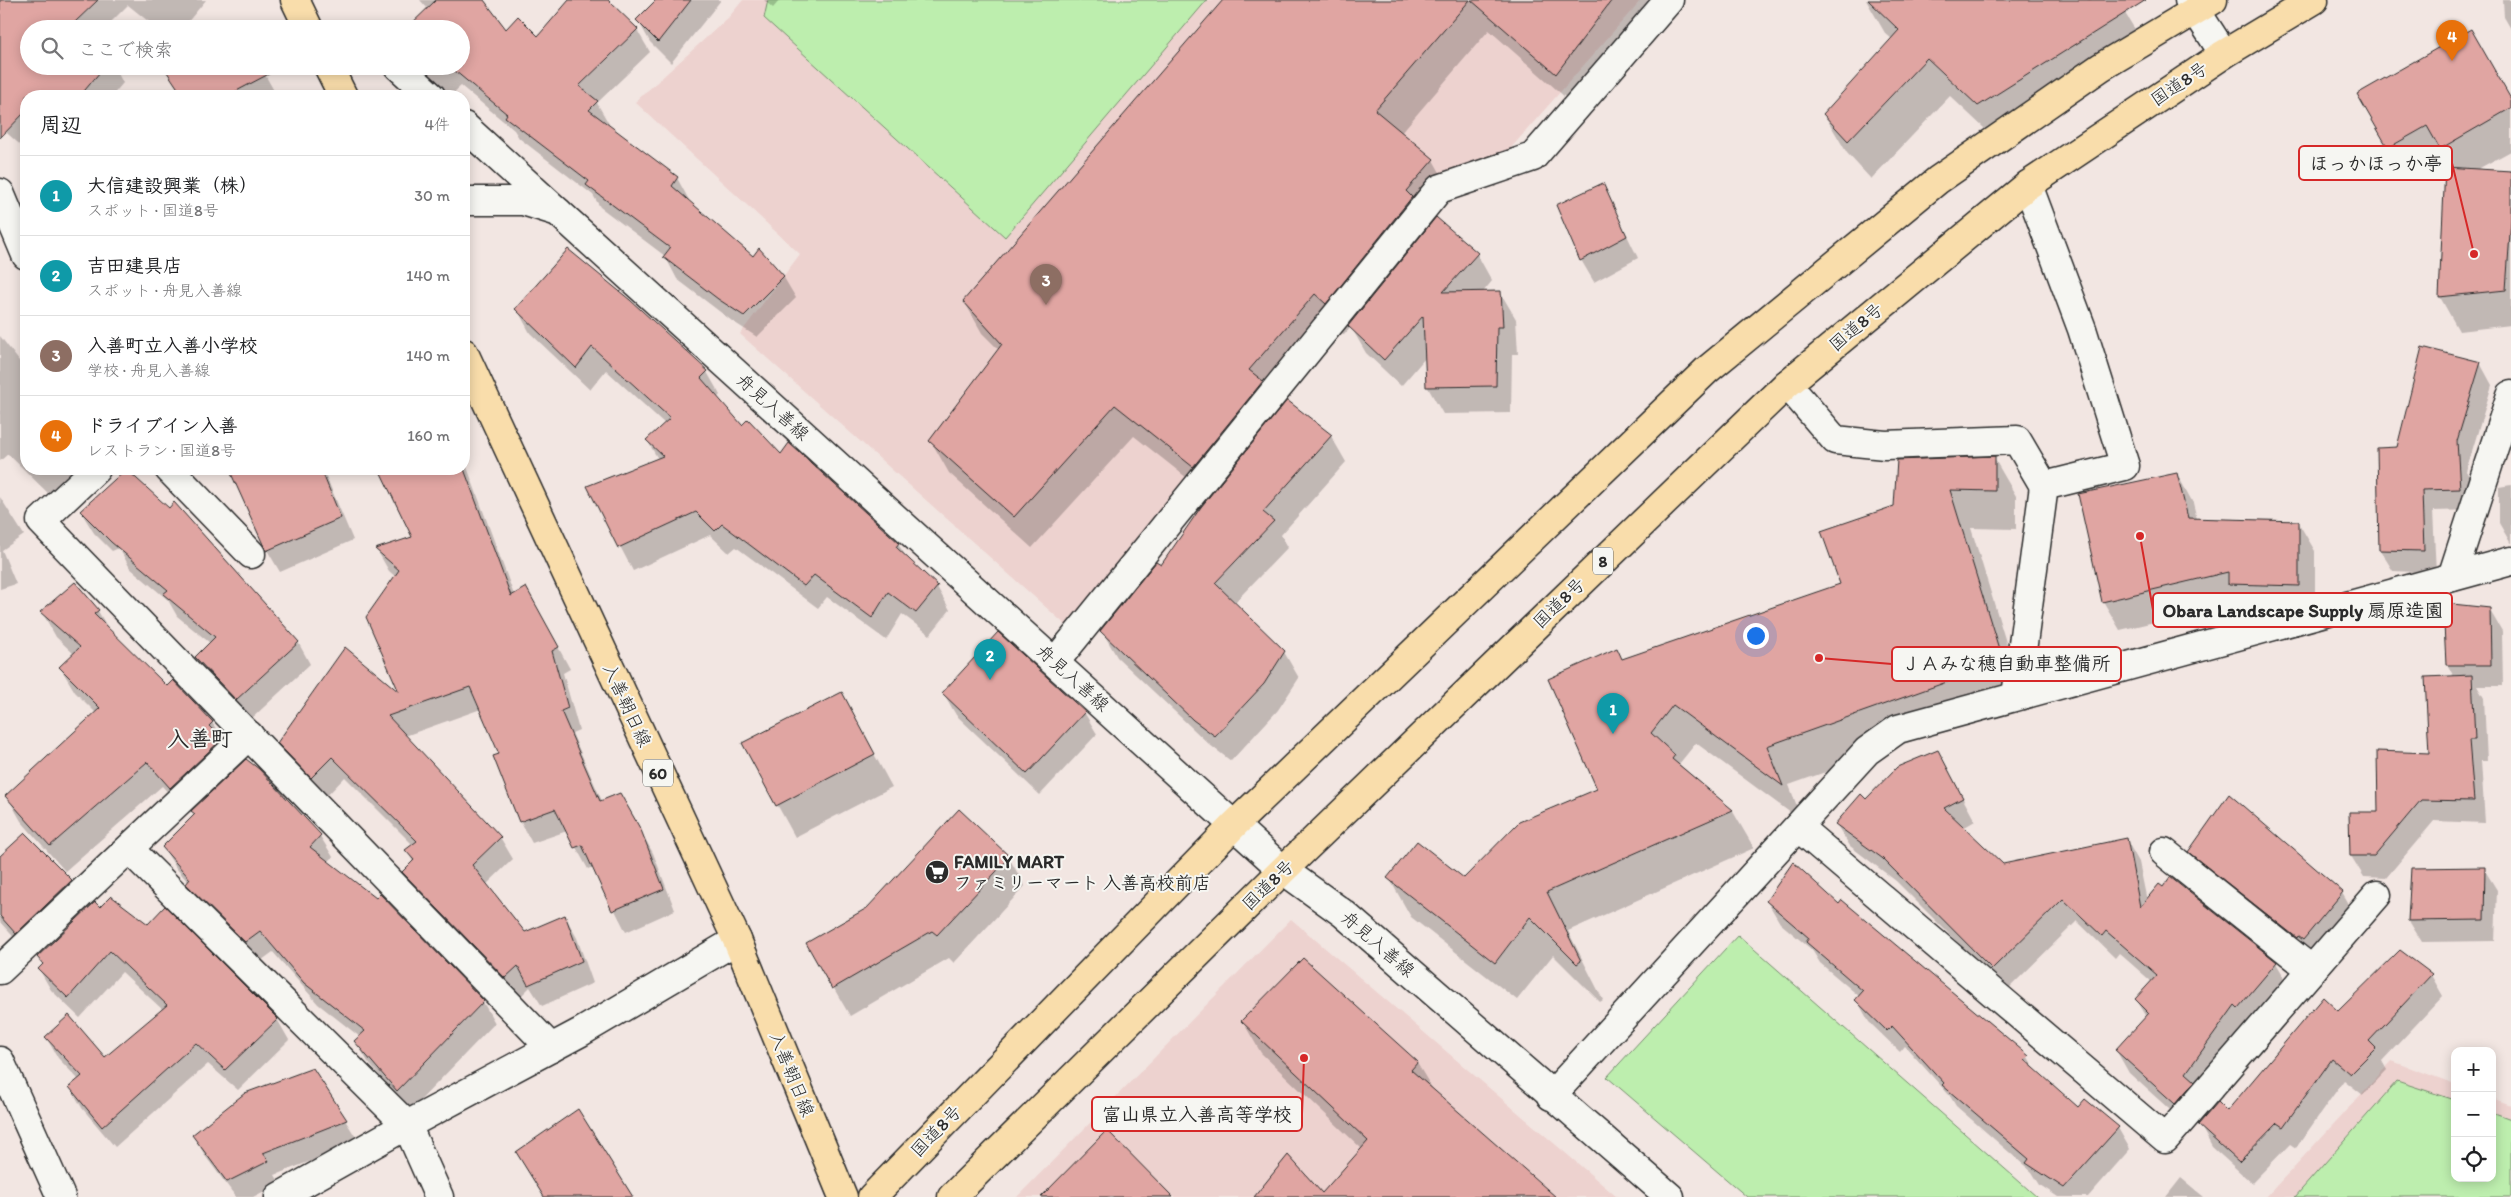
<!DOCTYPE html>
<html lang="ja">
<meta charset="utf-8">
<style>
body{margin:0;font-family:Itim,"Klee One",sans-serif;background:#f6f6f6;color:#202124}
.controls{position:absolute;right:15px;bottom:15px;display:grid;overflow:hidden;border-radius:10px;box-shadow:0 2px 12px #0003}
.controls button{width:45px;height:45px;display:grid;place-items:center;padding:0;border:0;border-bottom:1px solid #e0e0e0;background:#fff;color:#202124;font:25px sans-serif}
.you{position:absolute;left:1755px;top:635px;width:18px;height:18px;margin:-12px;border:4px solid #fff;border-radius:50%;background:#1a73e8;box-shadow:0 0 0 8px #1a73e833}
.badge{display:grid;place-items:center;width:32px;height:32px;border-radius:50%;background:#1a73e8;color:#fff;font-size:16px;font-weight:700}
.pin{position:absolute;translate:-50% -41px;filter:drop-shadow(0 1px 2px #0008)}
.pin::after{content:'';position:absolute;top:26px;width:18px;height:15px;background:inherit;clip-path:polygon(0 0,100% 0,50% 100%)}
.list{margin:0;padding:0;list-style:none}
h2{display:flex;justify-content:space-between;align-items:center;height:65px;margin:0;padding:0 20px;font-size:21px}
h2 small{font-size:16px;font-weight:400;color:#757577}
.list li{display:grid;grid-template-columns:32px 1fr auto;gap:15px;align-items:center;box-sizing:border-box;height:80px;padding:0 20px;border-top:1px solid #e0e0e0}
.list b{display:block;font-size:19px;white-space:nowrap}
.list p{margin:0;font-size:16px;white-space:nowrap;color:#757577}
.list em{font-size:16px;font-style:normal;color:#757577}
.icon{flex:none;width:28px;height:28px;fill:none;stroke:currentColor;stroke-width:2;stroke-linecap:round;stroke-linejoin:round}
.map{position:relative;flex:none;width:2511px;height:1197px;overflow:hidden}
.search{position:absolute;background:#fff;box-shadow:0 2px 12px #0003;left:20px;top:20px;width:450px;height:55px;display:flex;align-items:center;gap:12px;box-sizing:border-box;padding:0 18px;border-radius:28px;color:#757577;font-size:19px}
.panel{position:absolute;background:#fff;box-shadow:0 2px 12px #0003;left:20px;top:90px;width:450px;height:385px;border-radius:20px}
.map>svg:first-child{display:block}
.built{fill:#edd2cf}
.pitch{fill:#bdeeae;stroke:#748c6c}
.shadow{fill:#0003}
.building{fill:#e0a5a2;stroke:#2b2b2b}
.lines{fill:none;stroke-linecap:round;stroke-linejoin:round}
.street-casing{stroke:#2b2b2b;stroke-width:31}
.secondary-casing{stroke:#2b2b2b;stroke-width:31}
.primary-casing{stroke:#2b2b2b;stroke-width:31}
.highway-casing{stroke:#2b2b2b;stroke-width:31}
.street{stroke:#f6f6f2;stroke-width:28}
.secondary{stroke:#f6f6f2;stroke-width:28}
.primary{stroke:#f9ddab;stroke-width:28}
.highway{stroke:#f9ddab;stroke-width:28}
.labels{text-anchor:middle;stroke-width:4;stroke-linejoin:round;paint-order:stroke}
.shield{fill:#f6f6f2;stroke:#686867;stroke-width:1}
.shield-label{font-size:16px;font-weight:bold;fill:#2b2b2b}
.street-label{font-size:18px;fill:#2b2b2b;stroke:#f6f6f2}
.poi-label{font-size:18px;font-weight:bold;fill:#2b2b2b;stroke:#f6f6f2;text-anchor:start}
.district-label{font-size:22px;font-weight:bold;fill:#2b2b2b;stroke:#f6f6f2}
.leader{fill:none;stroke:#d62828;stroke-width:2}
.callout-dot{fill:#d62828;stroke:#f6f6f2;stroke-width:2}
.callout{fill:#f6f6f2;stroke:#d62828;stroke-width:2}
.callout-label{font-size:19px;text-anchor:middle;font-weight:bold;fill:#2b2b2b}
</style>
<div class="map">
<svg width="2511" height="1197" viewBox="0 0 2511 1197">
<rect width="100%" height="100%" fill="#f2e6e2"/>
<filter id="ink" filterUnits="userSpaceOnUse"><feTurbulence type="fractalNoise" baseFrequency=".02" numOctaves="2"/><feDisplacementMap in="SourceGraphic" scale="10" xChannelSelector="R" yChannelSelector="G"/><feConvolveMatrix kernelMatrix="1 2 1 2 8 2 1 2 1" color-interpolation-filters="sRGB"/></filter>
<g filter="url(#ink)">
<g class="built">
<polygon points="743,0 1641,0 1510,149 1434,177 1068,627 740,334 800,254 635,102 728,18"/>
<polygon points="1291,919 1617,1197 1017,1197"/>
<polygon points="2392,1061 2455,1084 2455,1178 2492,1178 2492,1098 2511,1105 2511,1197 2266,1197"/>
</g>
<g class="pitch">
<polygon points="768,0 1207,0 1005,237 764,18"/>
<polygon points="1738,935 2037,1197 1747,1197 1607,1077"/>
<polygon points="2397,1081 2455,1100 2455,1178 2492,1178 2492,1112 2511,1119 2511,1197 2295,1197"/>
</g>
<g class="shadow">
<polygon points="0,0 206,0 182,29 158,29 128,5 104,29 29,29 29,66 114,66 123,83 112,96 26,96 25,149 0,127"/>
<polygon points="420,0 482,0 505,31 538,38 571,0 606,0 637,30 650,52 597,103 609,124 607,125 677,178 689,200 688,202 753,258 783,276 796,298 757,337 732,321 677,279 665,256 600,207 593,195 519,138 514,130 461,86 450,96 415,66 461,66 461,29 428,9"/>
<polygon points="658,0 721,0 671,63 650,42 638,20"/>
<polygon points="764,0 780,0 773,8"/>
<polygon points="1224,0 1654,0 1574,105 1489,30 1401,133 1433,160 1451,192 1425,222 1429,228 1477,254 1492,281 1483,292 1500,292 1516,319 1518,354 1512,354 1511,413 1443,414 1427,386 1426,357 1401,386 1366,353 1351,327 1344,335 1334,325 1271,398 1279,412 1288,402 1331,436 1346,462 1281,535 1288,547 1234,603 1284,652 1299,678 1278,710 1231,761 1210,745 1117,657 1102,631 1161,567 1211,497 1134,436 1032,548 949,473 931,441 999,350 982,333 964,301"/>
<polygon points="1866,0 2117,0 2148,51 2001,144 1950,96 1871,179 1847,153 1824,114 1892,39 1885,33"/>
<polygon points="2503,0 2511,0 2511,29 2504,17"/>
<polygon points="260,66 277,96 182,96 170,75"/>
<polygon points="2359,94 2511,101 2511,151 2476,170 2511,173 2511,325 2459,331 2440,297 2446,168 2453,169 2446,157 2408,180"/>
<polygon points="1602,184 1638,258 1594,282 1581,260"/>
<polygon points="517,309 707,372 720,395 717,398 742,427 898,544 907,558 937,587 950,610 930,635 902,614 886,640 827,597 818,608 736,547 729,553 710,535 633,571 589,487 658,459 647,440 665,424 606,370 590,390 530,333"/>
<polygon points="0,336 26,370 26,469 85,469 50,495 8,454 0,461"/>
<polygon points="2480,363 2492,385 2466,471 2469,476 2472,510 2433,511 2436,573 2393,571 2380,550 2398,448"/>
<polygon points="1994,458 2016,496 2016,529 1971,528 2024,701 1789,785 1803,822 1696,743 1679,764 1732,810 1754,848 1568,931 1603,1000 1600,1002 1553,955 1517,1000 1411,917 1389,878 1464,879 1598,790 1622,661 1842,584 1896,507"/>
<polygon points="464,459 514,595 538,610 570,669 563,673 579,730 572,733 602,801 620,795 653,853 675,910 626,932 593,867 588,869 567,831 532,843 520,821 501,755 481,709 405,736 500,837 513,859 486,885 525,933 565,916 577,938 593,983 542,1006 530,987 518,999 416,893 404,872 413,862 407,851 413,845 345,777 324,799 291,764 279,743 402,697 396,577 389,571 377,550 414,538 381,469 464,469"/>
<polygon points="232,469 323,469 353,540 280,572 267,550"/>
<polygon points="2177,474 2193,503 2197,519 2298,522 2315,551 2315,615 2246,613 2240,602 2120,630 2103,601"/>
<polygon points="2511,485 2511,544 2499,523 2499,487"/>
<polygon points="0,497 24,535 2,550 16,584 0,589"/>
<polygon points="81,512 298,642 310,664 249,721 209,679 196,658 210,643 177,616 168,600 130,568 119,548 112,551 94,533"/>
<polygon points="2489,609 2502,631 2503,686 2477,686 2484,698 2487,761 2481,761 2485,823 2434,821 2386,878 2364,877 2351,856 2380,814 2430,754 2454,677 2447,664"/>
<polygon points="98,611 109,630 167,688 212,722 227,748 186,812 162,786 65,871 21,821 7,796 96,713 75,692 60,667 74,654 56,637 42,612"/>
<polygon points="841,693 892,787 795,837 744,744"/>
<polygon points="944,694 1084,712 1097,734 1040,795 956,715"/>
<polygon points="1937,751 1975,821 1963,828 2002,865 2126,839 2139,862 2147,901 2276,963 2289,985 2188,1126 2129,1073 2116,1050 2147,1017 2136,999 2152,982 2119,953 2115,958 2077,921 2006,991 1896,881 1850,846 1836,824"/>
<polygon points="2229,796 2342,893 2355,915 2316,961 2202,873 2190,852"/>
<polygon points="193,811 320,836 333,857 328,862 483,1002 495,1023 410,1111 368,1062 356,1041 360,1037 318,1004 273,952 258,963 200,905 189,883 176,868 163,847 195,815"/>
<polygon points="25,835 71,881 84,903 29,954 0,922 0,858"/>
<polygon points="1009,858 1025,886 954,963 949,958 850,1016 808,944"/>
<polygon points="2484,869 2497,890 2495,941 2422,942 2409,921"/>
<polygon points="1767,901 1839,905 2028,1057 2036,1072 2078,1108 2118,1128 2130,1149 2088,1197 2058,1197 2040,1185 2032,1172 1956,1106 1950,1096 1905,1046 1900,1052 1869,1022 1857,1000 1860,997 1820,963 1812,950 1780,923"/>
<polygon points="95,904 277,1019 289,1040 238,1090 208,1064 115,1147 82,1108 70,1087 79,1080 58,1058 46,1037 105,1058 163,1010 122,972 80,1018 51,990 39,969 43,965 38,957"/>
<polygon points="1303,959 1417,1063 1435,1093 1554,1197 1256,1197 1322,1195 1362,1149 1261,1053 1243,1022"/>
<polygon points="2431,975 2443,996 2382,1061 2387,1070 2363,1095 2344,1080 2296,1148 2290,1144 2252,1183 2212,1147 2200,1125 2227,1113 2338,1013"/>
<polygon points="313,1070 359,1142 275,1175 280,1183 253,1197 236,1197 206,1157 193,1135"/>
<polygon points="2181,1178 2204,1197 2166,1197"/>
</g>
<g class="building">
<polygon points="0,0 98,0 74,23 80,29 29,29 29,66 105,66 80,96 26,96 26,111 0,138"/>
<polygon points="436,0 484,0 506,29 518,16 538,36 569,0 608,0 638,29 579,86 598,101 589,110 678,177 672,186 753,256 759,248 784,276 744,316 718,299 663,257 670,248 586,185 589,181 505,117 507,114 449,66 461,66 461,29 406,29"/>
<polygon points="656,0 691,0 658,42 636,20"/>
<polygon points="1223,0 1470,0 1375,110 1434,159 1406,191 1412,197 1326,304 1315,294 1249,370 1263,381 1193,467 1115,405 1014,517 929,441 1002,344 963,301"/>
<polygon points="1471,0 1612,0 1556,74"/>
<polygon points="1868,0 2146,0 1978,106 1927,58 1848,141 1823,114 1899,30"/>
<polygon points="2471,29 2511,99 2511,108 2440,149 2427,126 2388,148 2357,94"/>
<polygon points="163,66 284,66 227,96 183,96"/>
<polygon points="2445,167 2511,171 2511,219 2506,290 2439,297"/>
<polygon points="1603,183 1627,236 1580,261 1556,205"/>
<polygon points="1436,217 1478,253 1443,292 1501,291 1503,327 1497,327 1496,386 1426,387 1423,316 1384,360 1348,326"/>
<polygon points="568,249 630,300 708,371 701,378 742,425 748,419 781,454 789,443 899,543 896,547 938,586 916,613 888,592 872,618 814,575 804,586 722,524 715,531 696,512 618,548 587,486 663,456 646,440 670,418 592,347 576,368 515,309"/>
<polygon points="2422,347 2481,362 2457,441 2460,489 2422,490 2424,551 2379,550 2377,448 2397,447"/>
<polygon points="1287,400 1332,435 1263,512 1274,521 1215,583 1285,651 1264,684 1215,736 1193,720 1100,631 1156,562 1161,565 1201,507"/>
<polygon points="1995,456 1995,491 1950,490 2003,662 1767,746 1783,786 1673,705 1651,733 1675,755 1672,759 1733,810 1547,892 1581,961 1577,964 1530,917 1495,963 1387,878 1417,841 1464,878 1519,822 1597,789 1548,679 1617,648 1622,659 1840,584 1821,531 1894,506 1897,460"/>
<polygon points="126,469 169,508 174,502 299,642 236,700 195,657 215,637 163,594 168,590 111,542 80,511"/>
<polygon points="229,469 321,469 341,518 266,551"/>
<polygon points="379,469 464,469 511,596 526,587 559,647 552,651 568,708 561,711 600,801 620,793 641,830 664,889 612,911 582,845 574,848 555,809 519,822 493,756 499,754 470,687 388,716 501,837 472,865 525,932 565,915 582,961 528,985 518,966 505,978 402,872 414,860 405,850 417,841 332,757 311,778 277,743 345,647 399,692 366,617 399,570 375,549 412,537"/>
<polygon points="2177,473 2188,518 2299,521 2299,586 2228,584 2228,572 2102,602 2078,494"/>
<polygon points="75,582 99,610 94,614 167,686 173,680 213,722 209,726 222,739 170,788 147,762 50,846 5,796 100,708 59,667 80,647 40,612"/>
<polygon points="2443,603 2490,608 2491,665 2446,665"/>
<polygon points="998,632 1085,712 1027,774 942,693"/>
<polygon points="2472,675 2475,740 2469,740 2474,801 2421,800 2374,856 2350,856 2349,812 2378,812 2377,751 2429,753 2425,677"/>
<polygon points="842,692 875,754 776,806 742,743"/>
<polygon points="1938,750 1963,798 1944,808 2003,864 2127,838 2140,907 2159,884 2163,887 2170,877 2277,962 2238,1008 2235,1005 2186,1073 2195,1081 2175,1104 2115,1050 2149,1013 2135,999 2157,975 2106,931 2102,936 2063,899 1992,969 1882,858 1835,824 1861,794 1866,799 1897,767"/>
<polygon points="246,759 259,769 321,835 310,847 376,898 380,894 484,1001 397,1091 354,1041 365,1031 304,983 260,931 245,942 186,884 190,879 162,847 195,814 191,811"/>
<polygon points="2229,794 2343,892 2303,940 2298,936 2297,938 2188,852"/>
<polygon points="959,809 1010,857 937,935 932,931 832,989 806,943 867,908"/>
<polygon points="25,833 72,880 16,934 0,916 0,856"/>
<polygon points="1793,862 1839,904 1842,900 2029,1056 2025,1060 2078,1107 2085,1099 2119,1127 2064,1188 2026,1163 2029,1159 1942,1085 1944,1083 1892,1026 1887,1031 1855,1000 1863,991 1806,942 1809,938 1766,901"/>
<polygon points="2485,867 2484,920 2408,921 2411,868"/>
<polygon points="111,896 148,924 165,906 278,1019 225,1070 196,1043 102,1127 69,1087 82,1076 45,1037 69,1015 105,1057 167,1005 110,951 68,998 38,969 43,964 37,957 95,902 100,907"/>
<polygon points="2400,950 2432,974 2369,1041 2376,1048 2350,1074 2332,1059 2283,1127 2277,1123 2239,1162 2198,1125 2218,1102 2227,1111 2323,997 2338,1011"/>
<polygon points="1303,958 1418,1062 1411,1070 1556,1197 1254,1197 1288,1155 1322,1193 1368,1141 1241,1021"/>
<polygon points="313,1068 347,1120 263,1153 269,1161 227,1182 192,1135 245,1093"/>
<polygon points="578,1109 633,1197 544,1197 516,1152"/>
<polygon points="1107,1130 1173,1197 1041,1197"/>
</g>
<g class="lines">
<g class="street-casing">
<g id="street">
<polyline points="2189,0 2224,54"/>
<polyline points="398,66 431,96"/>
<polyline points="464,126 558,212"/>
<polyline points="0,193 26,255"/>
<polyline points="1787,384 1835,440 1885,445 2017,440 2044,486"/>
<polyline points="96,469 41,521 551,1048"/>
<polyline points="169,469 251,554"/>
<polyline points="2452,577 2511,395"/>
<polyline points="1055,662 1439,189 1533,157 1669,0"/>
<polyline points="2016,696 2044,486 2125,466 2082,329 2028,185"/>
<polyline points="1798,827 2165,1139 2377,895"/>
<polyline points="129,849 407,1125 439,1197"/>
<polyline points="2164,852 2312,970"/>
<polyline points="0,970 249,735"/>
<polyline points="1551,1096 1867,751 1898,729 2511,561"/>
<polyline points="279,1197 407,1125 581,1032 737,940"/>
</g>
</g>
<g class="secondary-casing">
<g id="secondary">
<polyline points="464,201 523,201 558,212 1283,870 1344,914 1670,1197"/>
<polyline points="0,1061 61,1197"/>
</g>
</g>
<g class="primary-casing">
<g id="primary">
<polyline points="295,0 309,29"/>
<polyline points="328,66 343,96"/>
<polyline points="464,353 737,940 843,1197"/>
</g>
</g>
<g class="highway-casing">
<g id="highway">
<polyline points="872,1197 1235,824 1707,370 1938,180 2101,67 2213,0"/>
<polyline points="952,1197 1283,870 1787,384 2028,185 2224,54 2314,0"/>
</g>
</g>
<use href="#street" class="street"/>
<use href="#secondary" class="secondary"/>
<use href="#primary" class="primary"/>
<use href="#highway" class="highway"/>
</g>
</g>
<defs>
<g id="supermarket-disc" transform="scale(1.25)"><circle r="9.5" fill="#2b2b2b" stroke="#f6f6f2"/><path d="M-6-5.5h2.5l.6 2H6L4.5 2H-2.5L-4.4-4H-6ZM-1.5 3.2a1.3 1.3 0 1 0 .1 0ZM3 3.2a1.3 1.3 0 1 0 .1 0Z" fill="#fff"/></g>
</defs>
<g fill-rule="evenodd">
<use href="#supermarket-disc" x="937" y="872"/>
</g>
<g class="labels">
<g class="shield">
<rect x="1593" y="547.5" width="20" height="27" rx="4"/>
<rect x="643" y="759.5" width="30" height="27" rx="4"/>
</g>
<g class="shield-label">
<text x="1603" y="567">8</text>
<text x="658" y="779">60</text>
</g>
<g class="street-label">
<text transform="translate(2179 84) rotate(-34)" y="6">国道8号</text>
<text transform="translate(1856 327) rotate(-40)" y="6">国道8号</text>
<text transform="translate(773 407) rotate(42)" y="6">舟見入善線</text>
<text transform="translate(1559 603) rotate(-44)" y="6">国道8号</text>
<text transform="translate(1073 678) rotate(42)" y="6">舟見入善線</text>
<text transform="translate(627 705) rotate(65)" y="6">入善朝日線</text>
<text transform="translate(1268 885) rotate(-44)" y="6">国道8号</text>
<text transform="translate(1378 944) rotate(41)" y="6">舟見入善線</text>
<text transform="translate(792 1074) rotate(68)" y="6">入善朝日線</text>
<text transform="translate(936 1131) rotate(-46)" y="6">国道8号</text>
</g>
<g class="poi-label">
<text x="954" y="868">FAMILY MART<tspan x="954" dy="21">ファミリーマート 入善高校前店</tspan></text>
</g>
<g class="district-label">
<text x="200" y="746">入善町</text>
</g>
</g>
<path class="leader" d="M2474 254L2452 163M2140 536L2153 610M1819 658L1892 664M1304 1058L1302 1114"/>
<g class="callout-dot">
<circle cx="2474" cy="254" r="5"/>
<circle cx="2140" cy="536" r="5"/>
<circle cx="1819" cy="658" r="5"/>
<circle cx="1304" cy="1058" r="5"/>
</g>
<g class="callout">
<rect x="2299" y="146" width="153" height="34" rx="5"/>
<rect x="2153" y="593" width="299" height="34" rx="5"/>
<rect x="1892" y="647" width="229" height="34" rx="5"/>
<rect x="1092" y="1097" width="210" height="34" rx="5"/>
</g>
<g class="callout-label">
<text x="2376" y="170">ほっかほっか亭</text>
<text x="2303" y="617">Obara Landscape Supply 扇原造園</text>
<text x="2006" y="670">ＪＡみな穂自動車整備所</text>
<text x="1197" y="1121">富山県立入善高等学校</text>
</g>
</svg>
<div class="controls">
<button>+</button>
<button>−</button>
<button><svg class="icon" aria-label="locate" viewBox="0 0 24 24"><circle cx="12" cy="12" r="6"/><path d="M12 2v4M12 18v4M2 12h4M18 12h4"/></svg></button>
</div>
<div class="you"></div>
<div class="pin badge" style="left:1613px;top:734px;background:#0f9aa8">1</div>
<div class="pin badge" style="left:990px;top:680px;background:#0f9aa8">2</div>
<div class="pin badge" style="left:1046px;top:305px;background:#8d6e63">3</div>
<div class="pin badge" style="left:2452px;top:61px;background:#e8710a">4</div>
<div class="search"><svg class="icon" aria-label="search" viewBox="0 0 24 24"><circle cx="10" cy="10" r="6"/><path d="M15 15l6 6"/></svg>ここで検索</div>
<section class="panel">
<h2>周辺<small>4件</small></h2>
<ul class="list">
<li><span class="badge" style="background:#0f9aa8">1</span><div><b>大信建設興業（株）</b><p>スポット · 国道8号</p></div><em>30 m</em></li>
<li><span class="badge" style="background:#0f9aa8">2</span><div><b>吉田建具店</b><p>スポット · 舟見入善線</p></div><em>140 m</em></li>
<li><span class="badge" style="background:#8d6e63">3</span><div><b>入善町立入善小学校</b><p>学校 · 舟見入善線</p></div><em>140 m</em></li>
<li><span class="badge" style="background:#e8710a">4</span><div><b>ドライブイン入善</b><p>レストラン · 国道8号</p></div><em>160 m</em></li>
</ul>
</section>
</div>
